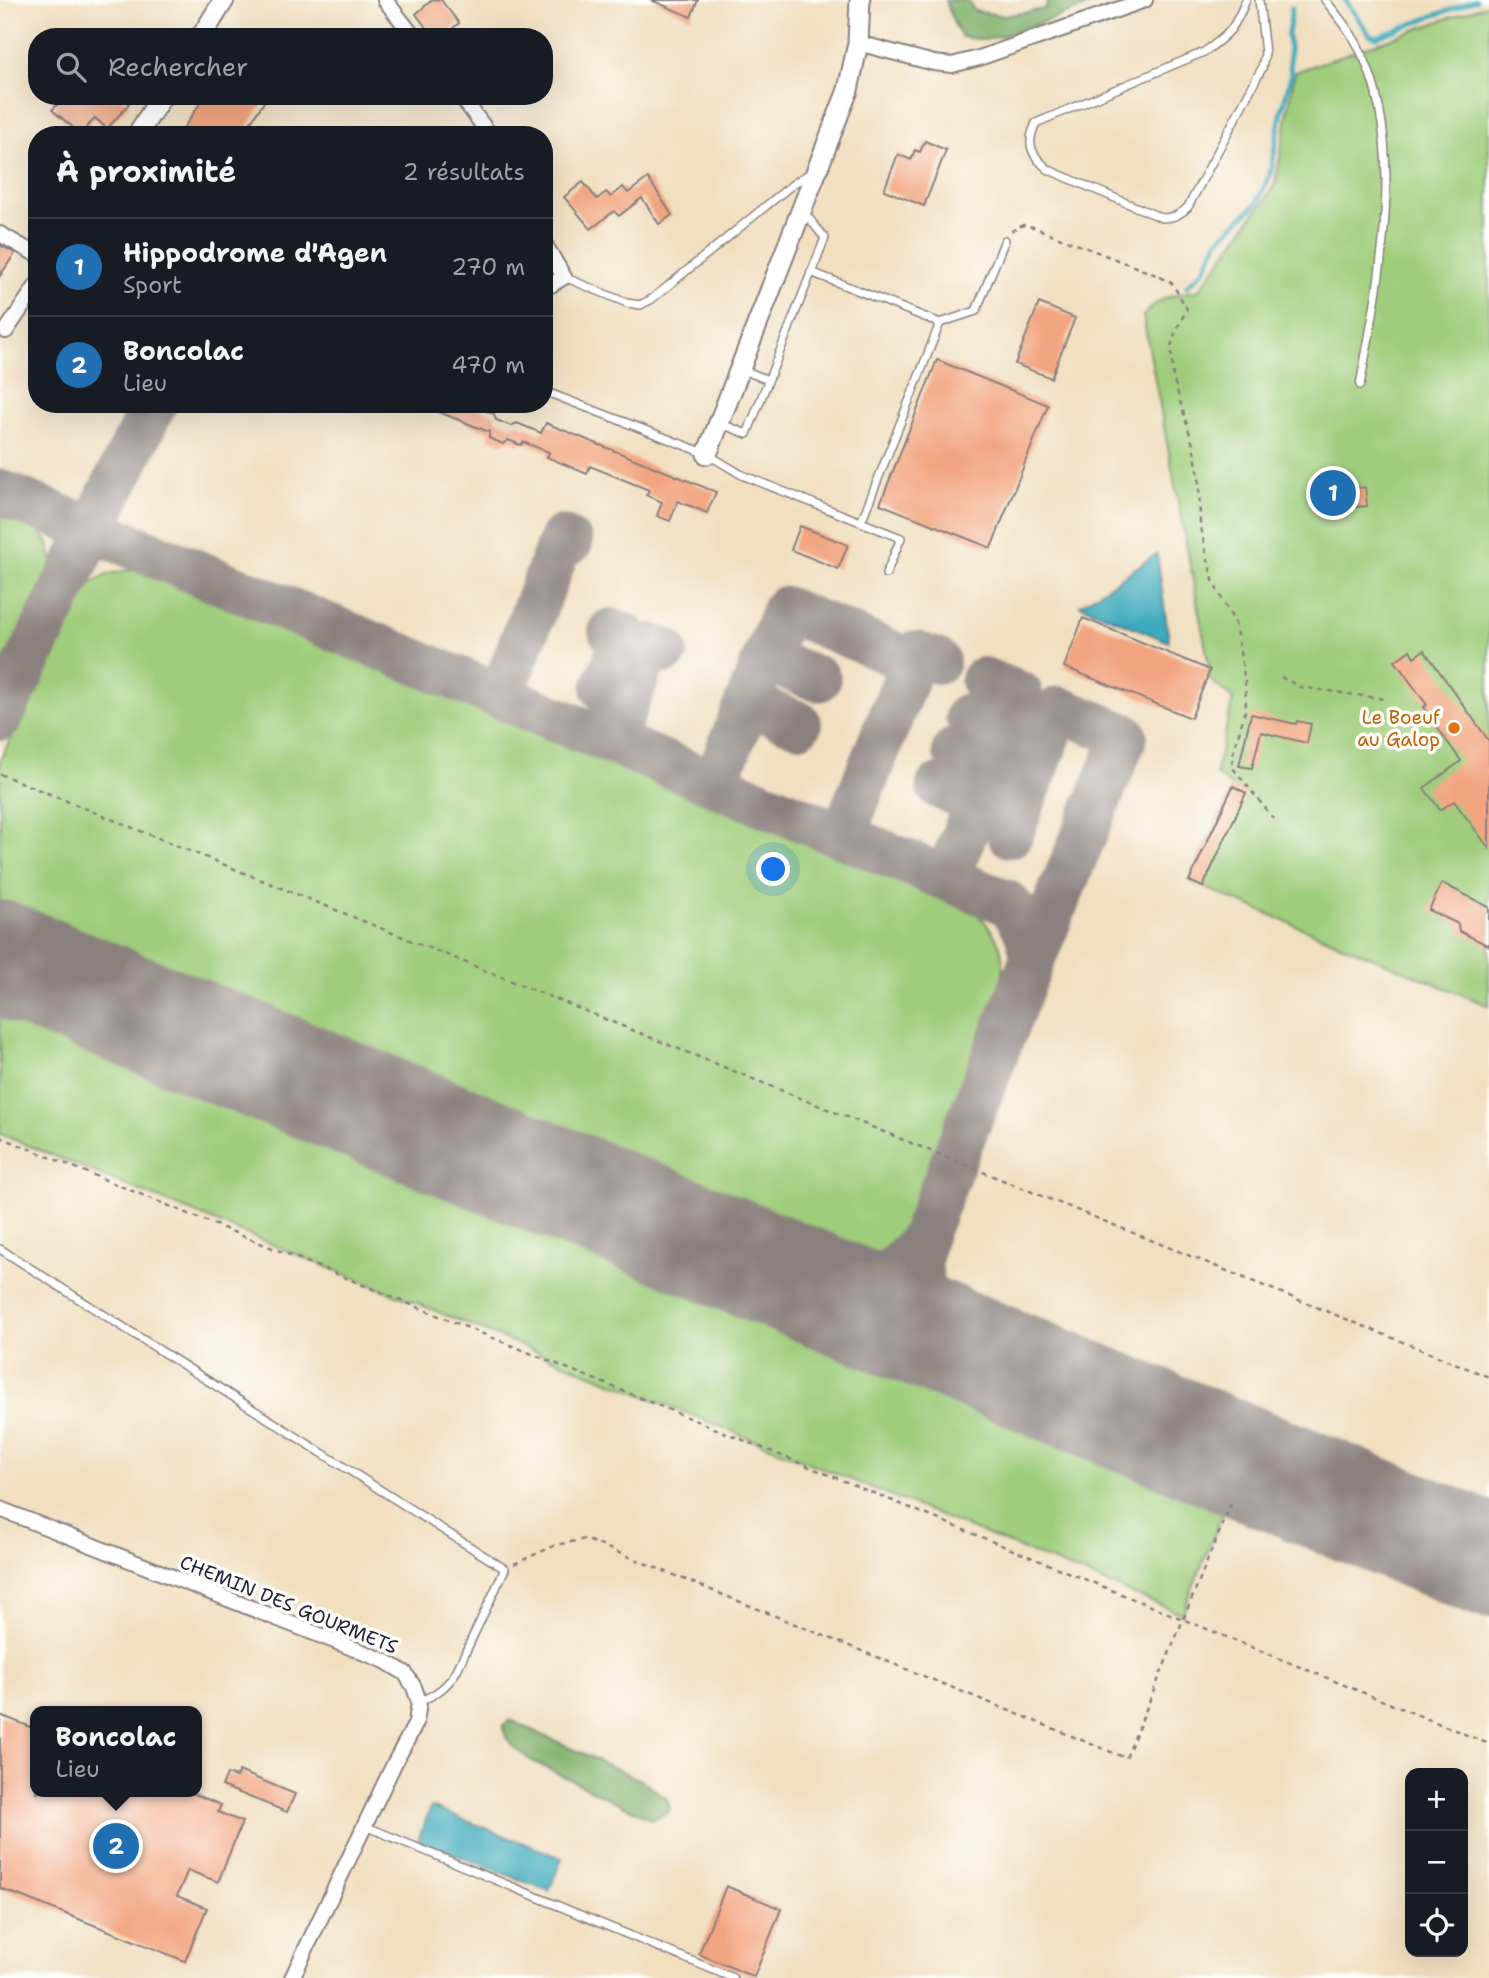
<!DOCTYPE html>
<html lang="fr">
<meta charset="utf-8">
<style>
body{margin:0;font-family:"Shantell Sans",sans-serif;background:#20242c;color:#f1f3f6}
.controls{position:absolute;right:21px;bottom:21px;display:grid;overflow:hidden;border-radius:14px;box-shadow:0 7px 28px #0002}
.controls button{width:63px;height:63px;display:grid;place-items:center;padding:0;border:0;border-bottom:2px solid #363941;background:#171b24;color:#f1f3f6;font:35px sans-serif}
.you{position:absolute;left:774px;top:870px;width:24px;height:24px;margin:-18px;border:5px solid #fff;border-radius:50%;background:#1a73e8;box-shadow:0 0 0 10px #1a73e833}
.badge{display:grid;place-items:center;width:46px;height:46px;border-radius:50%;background:#1f6fb2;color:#fff;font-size:23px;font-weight:700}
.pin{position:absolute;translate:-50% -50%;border:4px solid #fff;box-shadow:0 2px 7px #0006}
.popup{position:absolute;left:30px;top:1706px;width:172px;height:91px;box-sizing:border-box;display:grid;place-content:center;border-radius:14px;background:#171b24;filter:drop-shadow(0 2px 5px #0005);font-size:23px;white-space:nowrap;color:#9ea1a6}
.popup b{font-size:26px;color:#f1f3f6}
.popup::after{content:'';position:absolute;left:50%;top:100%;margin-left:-14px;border:14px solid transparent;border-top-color:#171b24}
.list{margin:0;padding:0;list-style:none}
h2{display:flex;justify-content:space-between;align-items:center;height:91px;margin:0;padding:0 28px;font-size:30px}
h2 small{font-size:23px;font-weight:400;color:#9ea1a6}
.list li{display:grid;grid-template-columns:46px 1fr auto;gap:21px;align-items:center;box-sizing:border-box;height:98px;padding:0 28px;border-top:2px solid #363941}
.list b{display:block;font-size:26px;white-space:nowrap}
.list p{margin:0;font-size:23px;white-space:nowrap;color:#9ea1a6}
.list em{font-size:23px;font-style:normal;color:#9ea1a6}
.icon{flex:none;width:38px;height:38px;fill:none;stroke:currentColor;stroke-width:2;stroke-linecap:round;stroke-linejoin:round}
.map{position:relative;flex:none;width:1489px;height:1978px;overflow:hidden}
.search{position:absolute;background:#171b24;box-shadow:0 7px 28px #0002;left:28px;top:28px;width:525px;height:77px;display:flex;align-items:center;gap:18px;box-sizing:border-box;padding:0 24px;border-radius:28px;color:#9ea1a6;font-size:26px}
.panel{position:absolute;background:#171b24;box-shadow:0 7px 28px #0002;left:28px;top:126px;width:525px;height:287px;border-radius:28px}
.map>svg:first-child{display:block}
.green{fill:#9fcd7b;stroke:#60785b;stroke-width:2}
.forest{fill:#7fb06b;stroke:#506953;stroke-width:2}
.water{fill:#3eaabd;stroke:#30667c;stroke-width:2}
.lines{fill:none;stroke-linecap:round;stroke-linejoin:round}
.stream{stroke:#3eaabd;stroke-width:5}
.taxiway{stroke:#8a807e;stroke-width:46}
.runway{stroke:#8a807e;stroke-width:114}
.building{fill:#f3a581}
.lane-casing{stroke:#8a807e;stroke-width:10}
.street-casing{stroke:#8a807e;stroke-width:18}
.secondary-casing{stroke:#8a807e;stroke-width:23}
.path{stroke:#8a807e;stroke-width:2.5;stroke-dasharray:5 5;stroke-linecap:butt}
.lane{stroke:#fff;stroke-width:7}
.street{stroke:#fff;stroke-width:14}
.secondary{stroke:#fff;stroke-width:19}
.food-dot{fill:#e8710a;stroke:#fdfcf7;stroke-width:2.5}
.labels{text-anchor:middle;stroke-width:7;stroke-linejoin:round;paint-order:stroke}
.food-label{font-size:19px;fill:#c56008;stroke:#fdfcf7;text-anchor:end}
.street-label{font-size:19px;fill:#22223b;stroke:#fdfcf7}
</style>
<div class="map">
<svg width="1489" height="1978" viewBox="0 0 1489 1978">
<rect width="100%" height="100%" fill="#fdfcf7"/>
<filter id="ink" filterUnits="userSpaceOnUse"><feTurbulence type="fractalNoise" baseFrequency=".0143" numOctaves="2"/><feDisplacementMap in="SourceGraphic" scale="14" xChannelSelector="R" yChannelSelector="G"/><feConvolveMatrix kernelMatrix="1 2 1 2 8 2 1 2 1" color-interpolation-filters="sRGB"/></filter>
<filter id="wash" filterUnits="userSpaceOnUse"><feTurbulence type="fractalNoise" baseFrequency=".00686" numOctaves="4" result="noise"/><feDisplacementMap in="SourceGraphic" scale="28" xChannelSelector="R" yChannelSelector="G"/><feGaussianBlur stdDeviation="1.57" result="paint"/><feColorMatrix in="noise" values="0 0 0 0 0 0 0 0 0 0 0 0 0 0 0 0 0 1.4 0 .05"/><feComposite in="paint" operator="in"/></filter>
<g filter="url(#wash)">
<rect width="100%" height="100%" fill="#f1dfc0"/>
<g class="green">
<path d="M1489,4V1006L1189,881L1233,787L1217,775L1216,771L1233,699L1207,677L1210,670L1143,316C1157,297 1177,294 1199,290L1275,185L1295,72Z"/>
<path d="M0,512C28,524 49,526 52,562L0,672Z"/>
<path d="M134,570L146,572L969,906C1000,934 1008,953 1001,995L902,1234C885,1253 865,1261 840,1258L0,915V760L86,587C100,575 116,571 134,570Z"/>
<polygon points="0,997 1229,1498 1182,1614 0,1134"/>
</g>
<g class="forest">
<polygon points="945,0 967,0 975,11 1004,16 1045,9 1048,0 1104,0 1013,33 985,40 962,37 956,28"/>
<path d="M510,1720L641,1780L666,1798L670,1808L667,1814L651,1819L532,1761C519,1752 505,1743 503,1726Z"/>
</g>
<g class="water">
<polygon points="1157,554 1169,642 1080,605"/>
<polygon points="431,1807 562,1858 549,1891 418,1840"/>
</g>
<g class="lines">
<g class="stream">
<polyline points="1345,0 1370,35 1377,37 1476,0"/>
<polyline points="1187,286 1203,271 1218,240 1256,204 1270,175 1281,114 1291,76 1288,34 1292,8"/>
</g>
<g class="taxiway">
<path d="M0,492L1007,903C1022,918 1033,939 1032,961"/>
<polyline points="765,659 818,679"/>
<polyline points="604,689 625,636 611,631"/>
<polyline points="501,696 562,538 570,542"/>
<polyline points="747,703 799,724"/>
<polyline points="968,716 1005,732"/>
<polyline points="0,718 154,404"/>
<polyline points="612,741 649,646 665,651"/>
<polyline points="955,750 991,767"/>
<polyline points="715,783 785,609 913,662"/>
<polyline points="939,786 977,803"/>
<polyline points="843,835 916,654 937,661"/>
<polyline points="947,878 1020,694 983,680"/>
<path d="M924,1235C909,1292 934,1324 978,1355"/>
<path d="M809,1287C863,1290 893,1281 924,1235L1032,961L1125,736L1059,709L1010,835"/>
</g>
<polyline class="runway" points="0,957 1489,1561"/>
</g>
<g id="blocks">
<g class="building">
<polygon points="432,0 441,0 459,23 451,30 457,37 433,37 416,14"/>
<polygon points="651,0 698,0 691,17"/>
<polygon points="48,96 119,96 129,104 107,129 95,118 81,134 52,110 57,105"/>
<polygon points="205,96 268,96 242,135 179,135"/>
<polygon points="925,141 946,150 924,206 884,190 898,154 911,160 915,150 920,152"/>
<polygon points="648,178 672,215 659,224 642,198 619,216 614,211 591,229 564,197 583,182 597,199 606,192 611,197 623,187 628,193"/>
<polygon points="0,245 15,253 0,276"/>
<polygon points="1039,303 1075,318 1051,378 1015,364"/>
<polygon points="937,360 1048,405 991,548 880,504"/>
<polygon points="419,404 469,404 494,414 496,420 511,426 517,423 541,433 546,423 716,492 707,513 678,501 670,521 657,516 662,502 646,495 649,490 590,466 587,474 547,457 549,452 523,442 521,445 508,440 503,444 489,438 489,432"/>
<polygon points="1365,487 1367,506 1343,508 1341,490"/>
<polygon points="800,526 848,545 838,569 791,550"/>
<polygon points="1083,618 1210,670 1191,718 1064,667"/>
<polygon points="1410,650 1414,657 1424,650 1489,741 1489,848 1454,801 1440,810 1424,788 1461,761 1423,707 1427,705 1395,661"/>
<polygon points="1251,714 1296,724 1297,721 1311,724 1307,743 1261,732 1252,768 1239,766"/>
<polygon points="1233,786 1246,793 1203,887 1189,881"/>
<polygon points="1442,883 1489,907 1489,946 1459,931 1458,924 1429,910"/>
<polygon points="0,1715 36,1729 36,1792 190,1792 221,1805 218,1812 242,1822 218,1882 188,1870 177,1896 207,1908 185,1961 0,1888"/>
<polygon points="239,1771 295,1794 287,1812 222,1786 227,1774 236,1777"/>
<polygon points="726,1886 781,1909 754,1977 699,1954"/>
</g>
</g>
</g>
<g filter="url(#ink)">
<use href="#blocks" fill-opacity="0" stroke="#8a807e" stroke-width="2"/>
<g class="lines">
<g class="lane-casing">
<g id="lane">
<path d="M1246,0C1234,29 1230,34 1204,52L1036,123C1025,145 1032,156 1049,170L1162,218C1173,218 1180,215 1188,207L1262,68L1265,53L1259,0"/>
<path d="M1325,0C1337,15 1351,31 1359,48C1408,143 1379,285 1360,385"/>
<polyline points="811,272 940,323 976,311 1005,240"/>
<polyline points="564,277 627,303 640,305 652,299 793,184 812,172"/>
<polyline points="741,369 768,380"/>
<polyline points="544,391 707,454 742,475 901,538 886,574"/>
<polyline points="719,423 747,434 825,238 803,211"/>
<polyline points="861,522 940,323"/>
<path d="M0,1249L505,1569L456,1672C446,1688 436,1694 419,1702"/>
<polyline points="365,1826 733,1978"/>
</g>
</g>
<g class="street-casing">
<g id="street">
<polyline points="385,0 414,37"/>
<polyline points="858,43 934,63 952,65 979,58 1145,0"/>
<polyline points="461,96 490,135"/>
<polyline points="0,234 37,255"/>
<polyline points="544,243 564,277 544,289"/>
<polyline points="6,331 37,285"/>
<polyline points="0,1509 385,1661 405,1673 414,1687 419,1702 416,1723 394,1764 292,1978"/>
</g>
</g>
<g class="secondary-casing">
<g id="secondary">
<polyline points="201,37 224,0"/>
<polyline points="137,135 162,96"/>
<polyline points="707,454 848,90 858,43 860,0"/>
</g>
</g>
<g class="path">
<polyline points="1011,231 1023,225 1033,227 1156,275 1172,283 1187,309 1176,330 1171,347 1173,377 1193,445 1199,476 1200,523 1206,552 1214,584 1235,623 1245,682 1246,708 1233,753 1232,767 1274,819"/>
<polyline points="1281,677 1300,687 1384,699"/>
<polyline points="0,774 1489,1377"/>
<polyline points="0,1137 1489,1744"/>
<polyline points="514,1564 556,1545 585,1539 1126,1758 1232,1501"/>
</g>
<use href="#lane" class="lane"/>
<use href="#street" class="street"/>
<use href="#secondary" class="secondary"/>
</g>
</g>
<circle class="food-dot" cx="1454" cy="728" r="7"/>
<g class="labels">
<g class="food-label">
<text x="1440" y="724">Le Boeuf<tspan x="1440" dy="22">au Galop</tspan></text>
</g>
<g class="street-label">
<text transform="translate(289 1604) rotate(22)" y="7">CHEMIN DES GOURMETS</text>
</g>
</g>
</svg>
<div class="controls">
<button>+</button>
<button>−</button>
<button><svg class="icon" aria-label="locate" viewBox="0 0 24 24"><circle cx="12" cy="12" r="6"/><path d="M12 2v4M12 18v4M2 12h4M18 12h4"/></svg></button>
</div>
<div class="you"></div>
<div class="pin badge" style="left:1333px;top:493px">1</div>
<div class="pin badge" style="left:116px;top:1846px">2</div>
<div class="popup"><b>Boncolac</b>Lieu</div>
<div class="search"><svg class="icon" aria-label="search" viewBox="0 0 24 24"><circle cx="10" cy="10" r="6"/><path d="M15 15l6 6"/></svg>Rechercher</div>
<section class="panel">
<h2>À proximité<small>2 résultats</small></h2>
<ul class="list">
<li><span class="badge">1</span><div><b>Hippodrome d'Agen</b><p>Sport</p></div><em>270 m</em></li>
<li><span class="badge">2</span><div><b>Boncolac</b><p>Lieu</p></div><em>470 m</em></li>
</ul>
</section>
</div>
